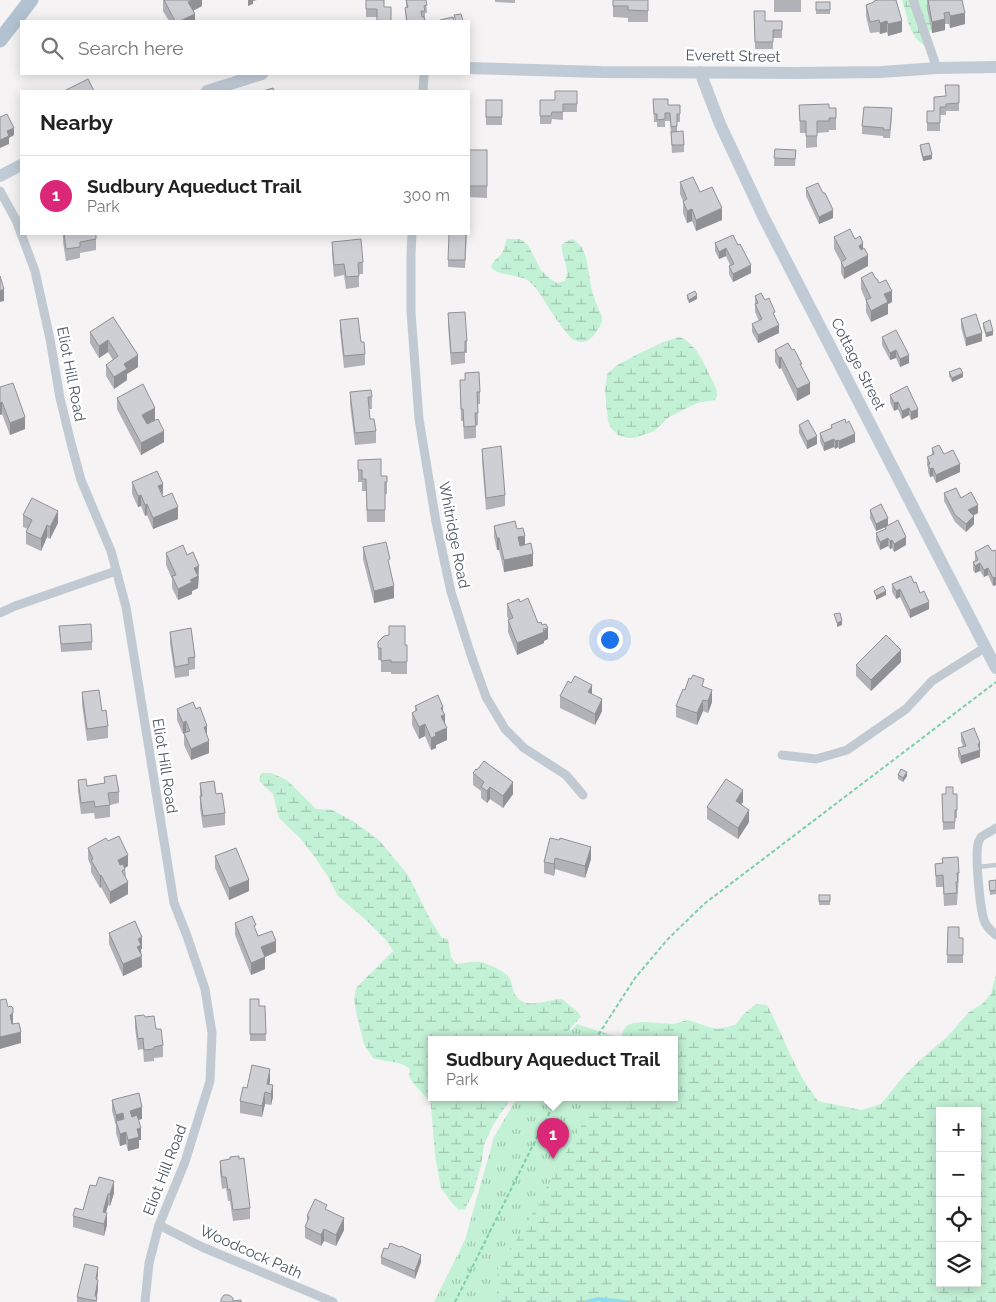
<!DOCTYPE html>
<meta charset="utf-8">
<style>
body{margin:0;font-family:Raleway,sans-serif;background:#f6f6f6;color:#222}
.controls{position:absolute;right:15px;bottom:15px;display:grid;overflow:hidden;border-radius:0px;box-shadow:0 2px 12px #0003}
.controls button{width:45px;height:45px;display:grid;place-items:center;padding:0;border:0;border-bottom:1px solid #e0e0e0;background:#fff;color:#222;font:25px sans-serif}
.you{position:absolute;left:609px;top:639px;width:18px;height:18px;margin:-12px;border:4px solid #fff;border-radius:50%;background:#1a73e8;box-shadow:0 0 0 8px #1a73e833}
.badge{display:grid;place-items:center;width:32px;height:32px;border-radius:50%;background:#db2777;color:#fff;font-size:16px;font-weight:700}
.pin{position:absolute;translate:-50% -41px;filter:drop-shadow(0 1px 2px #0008)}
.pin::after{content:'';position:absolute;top:26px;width:18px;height:15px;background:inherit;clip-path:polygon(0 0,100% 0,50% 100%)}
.popup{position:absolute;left:428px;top:1036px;width:250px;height:65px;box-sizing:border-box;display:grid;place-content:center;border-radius:0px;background:#fff;filter:drop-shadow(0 1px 4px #0005);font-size:16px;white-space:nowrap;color:#767676}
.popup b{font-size:19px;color:#222}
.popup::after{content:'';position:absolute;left:50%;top:100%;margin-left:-10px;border:10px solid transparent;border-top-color:#fff}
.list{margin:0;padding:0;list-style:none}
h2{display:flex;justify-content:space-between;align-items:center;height:65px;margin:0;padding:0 20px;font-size:21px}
h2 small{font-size:16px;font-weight:400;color:#767676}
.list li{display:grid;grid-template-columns:32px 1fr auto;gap:15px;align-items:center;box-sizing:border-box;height:80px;padding:0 20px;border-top:1px solid #e0e0e0}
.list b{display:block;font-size:19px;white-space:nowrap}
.list p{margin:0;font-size:16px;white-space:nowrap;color:#767676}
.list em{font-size:16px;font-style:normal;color:#767676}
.icon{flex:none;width:28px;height:28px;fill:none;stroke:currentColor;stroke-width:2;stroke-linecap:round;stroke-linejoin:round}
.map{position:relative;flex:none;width:996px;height:1302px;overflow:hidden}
.search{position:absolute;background:#fff;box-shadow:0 2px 12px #0003;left:20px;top:20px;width:450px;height:55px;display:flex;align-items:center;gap:12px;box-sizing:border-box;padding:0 18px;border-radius:0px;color:#767676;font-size:19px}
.panel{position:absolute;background:#fff;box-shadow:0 2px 12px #0003;left:20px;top:90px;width:450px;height:145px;border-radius:0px}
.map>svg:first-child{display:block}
.grass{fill:url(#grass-tufts)}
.wetland{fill:url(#wetland-marsh);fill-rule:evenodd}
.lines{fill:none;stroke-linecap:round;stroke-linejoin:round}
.stream{stroke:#90daee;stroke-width:4}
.path{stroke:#7ad0a6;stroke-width:2;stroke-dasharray:4 2.5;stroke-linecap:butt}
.lane{stroke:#c1cad2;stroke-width:4.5}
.street{stroke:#c1cad2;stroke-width:9}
.secondary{stroke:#c1cbd6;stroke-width:12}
.primary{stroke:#b3c2d1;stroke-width:15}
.wall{fill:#b0b2b7}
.shaded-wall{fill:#909195}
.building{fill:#cdcfd5;stroke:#909195}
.labels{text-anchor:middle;stroke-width:5;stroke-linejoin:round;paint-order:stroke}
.street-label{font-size:15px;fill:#4a5661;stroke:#fff}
</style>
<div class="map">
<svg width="996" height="1302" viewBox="0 0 996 1302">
<defs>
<pattern id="grass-tufts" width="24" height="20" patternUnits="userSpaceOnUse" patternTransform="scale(1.25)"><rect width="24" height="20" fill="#c3f1d5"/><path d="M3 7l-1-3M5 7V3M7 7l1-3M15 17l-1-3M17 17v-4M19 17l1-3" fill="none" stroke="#a0c6b0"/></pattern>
<pattern id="wetland-marsh" width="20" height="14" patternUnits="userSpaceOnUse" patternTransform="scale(1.25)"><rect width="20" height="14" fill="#c3f1d5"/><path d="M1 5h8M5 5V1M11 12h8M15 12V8" fill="none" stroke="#a0c6b0"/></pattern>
</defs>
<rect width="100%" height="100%" fill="#f5f3f3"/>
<g class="grass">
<polygon points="577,1024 627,1040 550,1040 558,1027 572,1030"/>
<polygon points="517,1098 631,1098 525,1302 434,1302 465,1240 494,1137"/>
</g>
<g class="wetland">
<path d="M902,0H945L928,35L925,46C908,35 908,18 902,0Z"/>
<path d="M507,239H519L524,241L528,245L541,270L547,276L552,280L557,283L565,281C571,267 560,257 562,244L572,239C588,246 588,271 591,286C593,297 598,307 602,317C602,322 601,325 598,329C591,341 584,346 571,338C561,327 552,313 544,300C539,293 536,287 530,282C518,272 500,278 491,267C493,259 500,258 503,251C505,247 505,243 507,239Z"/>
<path d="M679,337C696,343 704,363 711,378C713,383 717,387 717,393C717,397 717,396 715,400L697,403L669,417L654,431L634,438H627L618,435L611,428L608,421L605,391L607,374L619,364L640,353L661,343Z"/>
<path d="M261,773H271L287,780L316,809L332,810L353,821L379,840L408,875L430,919L442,938L448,939L451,957L456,964C463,963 473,961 480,962C487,963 504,971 508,976C515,985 510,999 527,1003C540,1005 550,999 562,999L578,1012L581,1017L559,1040H432V1098H511L493,1125L484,1145L481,1165L474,1191L465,1209L459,1210L452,1203L441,1188L435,1156L431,1105L427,1098L413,1083L409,1076L410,1069C403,1061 384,1062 373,1058L364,1044L357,1016L354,1000L356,988L393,951L387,941L366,920L338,896L327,875L316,859L301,839L279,818L273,794L259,781Z"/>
<path d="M996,974V1302H497L498,1267L503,1258L521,1233L597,1098H674V1040H619L626,1026L633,1023L643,1022L674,1024L688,1020L709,1027L718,1029L735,1025L744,1014L756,1004L767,1005C779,1027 787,1050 799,1072C804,1082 812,1092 818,1101L861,1110L881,1104L903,1077L919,1061L948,1036L969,1012L982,1004L991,994ZM940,1111H977V1283H940Z"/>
</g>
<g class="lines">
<polyline class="stream" points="587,1302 598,1299 625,1302"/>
<g class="path">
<polyline points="595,1040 635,978 667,940 704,904 996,682"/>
<polyline points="455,1302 531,1149 557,1098"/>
</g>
<polyline class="lane" points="978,867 996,865"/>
<g class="street">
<polyline points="913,0 937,68"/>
<polyline points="423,91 424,74"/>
<polyline points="0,191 16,220 35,271 50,339 60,398 71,443 81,480 111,551 126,607 174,903 187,936 205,989 212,1033 210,1081 185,1162 159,1225 149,1263 145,1302"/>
<polyline points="412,234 411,254 411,312 419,419 436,522 451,592 471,655 486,697 505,729 524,748 566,775 583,795"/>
<polyline points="0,613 15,606 116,571"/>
<polyline points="782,755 816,759 847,750 906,709 932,681 986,647"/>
<path d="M996,828L981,837C980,839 978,842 978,844C975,856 980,908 984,920C986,926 991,931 996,935"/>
<polyline points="159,1225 202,1247 333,1302"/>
</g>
<g class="secondary">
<polyline points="469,68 601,72 794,73 881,72 937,68 996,67"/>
<polyline points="700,72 720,124 763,216 996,668"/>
<polyline points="207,91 262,74"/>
<polyline points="0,176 21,165"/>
</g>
<polyline class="primary" points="0,40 31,0"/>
</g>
<g class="wall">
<polygon points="163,0 202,0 202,6 193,11 195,21 169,21 163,11"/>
<polygon points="366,0 384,0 377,17 366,17"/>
<polygon points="406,0 426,0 427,13 425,13 425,21 406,21 405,8 406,7"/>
<polygon points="495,0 515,0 515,3 495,2"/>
<polygon points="613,0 648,0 648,22 628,22 628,18 613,17"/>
<rect x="774" y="0" width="27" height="12"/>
<polygon points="927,0 962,0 965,24 950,28 949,24 945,24 945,30 932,33 927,9"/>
<rect x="816" y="2" width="14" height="12"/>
<polygon points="866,5 902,32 888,36 887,32 880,34 879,32 870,33 866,16"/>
<polygon points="754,11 765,21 782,21 782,38 773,38 773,49 755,49"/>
<polygon points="959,85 959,111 946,111 946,115 940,115 940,131 927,131 927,111 934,111 946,96"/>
<polygon points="577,91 577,112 563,112 563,120 552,119 551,124 540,124 540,100 555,100"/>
<polygon points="653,99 668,105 680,105 680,122 677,122 677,131 684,145 684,152 672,153 670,121 665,121 665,127 657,127 657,122 654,122"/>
<rect x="486" y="100" width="16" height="25"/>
<polygon points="799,105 829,108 836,108 836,130 829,130 829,132 817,133 817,147 806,148 806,133 800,133"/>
<polygon points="892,116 890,138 883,138 883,136 862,134 862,126"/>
<polygon points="920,145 932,159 923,161 920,149"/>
<polygon points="775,149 796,150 795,166 774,166"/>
<polygon points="469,150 487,150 487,198 469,197"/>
<polygon points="680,182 700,192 722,220 696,231 692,221 687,223 683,213 683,201 680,194"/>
<polygon points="806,188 833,218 819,224 806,196"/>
<polygon points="63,234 96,234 96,250 80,253 80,258 66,261 63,242"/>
<polygon points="467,234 465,268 448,267 448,260"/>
<polygon points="834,237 855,239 863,248 868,266 844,279 841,273 841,262 834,249"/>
<polygon points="332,242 363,262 363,274 359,274 359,287 346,289 344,275 334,277 332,254"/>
<polygon points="715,243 738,245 751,273 733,282 729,274 729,266 730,265 726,256 719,259 715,251"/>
<polygon points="861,278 876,279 879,283 892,302 888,304 888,314 871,322 866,312 866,301 861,289"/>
<polygon points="687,295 697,299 689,303 687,299"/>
<polygon points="755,296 765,300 775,317 779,333 758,343 752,332 752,324 759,321 755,312"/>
<polygon points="448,313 467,341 467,353 465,353 465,363 451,365 448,325"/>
<polygon points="113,317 138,367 127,374 127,380 114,389 106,376 106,365 113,360 108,352 99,358 90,343 90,332"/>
<polygon points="961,319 982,341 966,346 961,327"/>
<polygon points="340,320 361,342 365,354 365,365 344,368 340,331"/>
<polygon points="983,323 993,335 986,337 983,327"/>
<polygon points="882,337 909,363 900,367 896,358 890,360 882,345"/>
<polygon points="775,350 802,367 810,394 797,401 781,368 779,369 775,362"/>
<polygon points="949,372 963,377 952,382 949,376"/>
<polygon points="460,380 480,392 480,404 478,404 478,425 476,425 476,438 464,439 463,421 461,421"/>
<polygon points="907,386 918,417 911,420 909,415 902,419 898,409 894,411 890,402 890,395"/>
<polygon points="0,387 25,429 10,435 2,414 0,415"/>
<polygon points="350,392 372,397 372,409 369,409 370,419 376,431 376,443 355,445 350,404"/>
<polygon points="117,398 164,442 141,455 117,409"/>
<polygon points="799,425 817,444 807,449 799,433"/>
<polygon points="831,425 855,442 839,449 838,447 835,449 834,447 824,451 820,441 820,433 831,429"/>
<polygon points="932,448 944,454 960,472 936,483 933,476 930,477 928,472 928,468 927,465 927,457 932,455"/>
<polygon points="482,449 505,495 505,506 486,510 482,461"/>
<polygon points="358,460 381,476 387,476 387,494 385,494 385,522 367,522 366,491 362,491 362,482 358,482"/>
<polygon points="132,482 162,495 178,519 153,529 147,515 145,516 141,506 138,507 132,494"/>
<polygon points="944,493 961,498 978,513 974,515 974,524 966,532 955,522 944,501"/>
<polygon points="870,510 888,526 876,531 870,518"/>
<polygon points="23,515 58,523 50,539 47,537 41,551 26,544 26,532 28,529 23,527"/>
<polygon points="494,526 517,529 525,544 533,566 504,572 499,550 497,550 494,537"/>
<polygon points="885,527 906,545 894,552 892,548 890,549 888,546 880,550 876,541 876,533 885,529"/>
<polygon points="363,547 390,567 394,598 374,603 363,559"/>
<polygon points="992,551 996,552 996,585 993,586 988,575 984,577 980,571 975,573 973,570 973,562 975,561 975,552"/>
<polygon points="166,553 199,577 198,588 192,591 192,594 178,600 172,588 172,579 166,565"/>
<polygon points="914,583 920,593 929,609 910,618 900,597 896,599 892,592 892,584"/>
<polygon points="507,604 538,623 548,639 544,641 544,643 517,655 508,632 508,620 509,620 507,616"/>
<polygon points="59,626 92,642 92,650 61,652"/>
<polygon points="170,632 195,657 195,669 189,670 189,676 175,678 170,643"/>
<polygon points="407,645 407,674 391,674 391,672 381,672 381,660 378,660 378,648"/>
<polygon points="901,662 871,691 856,676 856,665"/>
<polygon points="571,683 592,694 602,711 595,725 560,708 560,696"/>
<polygon points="704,687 712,702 708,713 703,711 697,725 676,717 676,706 685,690"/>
<polygon points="82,692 102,711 108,726 108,738 87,741 82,704"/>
<polygon points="415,706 443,712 447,740 436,745 436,748 431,750 425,736 419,739 412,725 412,713 415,711"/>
<polygon points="177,709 209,753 191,760 184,745 184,733 183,734 177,720"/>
<polygon points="961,733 980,743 980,757 961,764 958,756 958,748 963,746 961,741"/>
<polygon points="473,773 513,794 503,808 490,799 487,803 481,798 481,791 473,785"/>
<polygon points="898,775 907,776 903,782 898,779"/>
<polygon points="104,777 119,792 119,803 110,805 110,817 95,819 94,813 81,814 78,791 78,780 87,786 104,783"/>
<polygon points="200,783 225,813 225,825 203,828 200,808"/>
<polygon points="942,794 957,794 957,818 955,818 955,829 943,830"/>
<polygon points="743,802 741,804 749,822 738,839 707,819 707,807"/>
<polygon points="550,838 591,859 585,878 555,869 554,876 544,873 544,862"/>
<polygon points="88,848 128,866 125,868 128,894 110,904 101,887 100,888 91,872 91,866 88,859"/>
<polygon points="215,856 249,891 229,900 215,868"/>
<polygon points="942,858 959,873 957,905 944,906 943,887 936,887 935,864 942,863"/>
<polygon points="996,880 996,894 990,895 989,881"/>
<rect x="819" y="895" width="11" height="10"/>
<polygon points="235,923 256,930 258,936 276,952 265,957 265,969 251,975 235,935"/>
<polygon points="948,927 959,938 963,938 963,963 947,963"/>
<polygon points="109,933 142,949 141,949 142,967 123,976 109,944"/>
<polygon points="250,999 259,1006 265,1006 266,1041 250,1041"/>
<polygon points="135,1016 145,1017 156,1029 163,1045 163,1057 154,1058 154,1061 144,1062 143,1049 138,1050 135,1028"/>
<polygon points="270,1081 269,1084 273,1097 271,1105 265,1104 262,1117 240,1113 240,1101 247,1088"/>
<polygon points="112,1100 142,1119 138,1120 141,1140 139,1140 139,1148 128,1151 126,1144 120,1146 116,1133 116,1126 112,1111"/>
<polygon points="230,1157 250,1208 250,1219 233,1221 230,1201 228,1201 226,1188 222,1189 220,1172 220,1161 230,1159"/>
<polygon points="90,1185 114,1193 110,1206 108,1205 106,1213 107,1225 104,1236 73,1227 73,1216 83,1210"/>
<polygon points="327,1210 344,1230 336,1246 324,1241 321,1246 305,1238 305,1227 307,1223 307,1216"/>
<polygon points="400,1247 421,1262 415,1279 381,1264 381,1257 388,1249"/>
<polygon points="98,1274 97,1280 98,1288 97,1297 97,1302 77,1302 77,1297"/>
</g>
<g class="shaded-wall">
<polygon points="192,0 202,0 202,6 188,13 188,2"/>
<polygon points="248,0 257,0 253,1 253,4 248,6"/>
<polygon points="965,13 965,24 950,28 950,16"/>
<polygon points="195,14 195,21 180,21"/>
<polygon points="945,19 945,30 932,33 932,22"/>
<polygon points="887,21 887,32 880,34 880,23"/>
<polygon points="902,21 902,32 888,36 888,24"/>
<polygon points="14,128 14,135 9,138 9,144 0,148 0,140 7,131"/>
<polygon points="932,155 932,159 923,161 923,157"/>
<polygon points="722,208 722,220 696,231 696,220"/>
<polygon points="692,209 692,221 687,223 687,211"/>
<polygon points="833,210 833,218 819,224 819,217"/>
<polygon points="863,243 863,255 859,246"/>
<polygon points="726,248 726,256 719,259 719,252"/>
<polygon points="868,255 868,266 844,279 844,268"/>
<polygon points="751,265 751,273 733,282 733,274"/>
<polygon points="4,289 4,301 0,302 0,291"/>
<polygon points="892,291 892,302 888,304 888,314 871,322 871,311 884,294"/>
<polygon points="697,295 697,299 689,303 689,300"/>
<polygon points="779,325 779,333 758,343 758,335"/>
<polygon points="993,331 993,335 986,337 986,333"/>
<polygon points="982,333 982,341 966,346 966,338"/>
<polygon points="108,340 108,352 99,358 99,346"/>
<polygon points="896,350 896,358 890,360 890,353"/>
<polygon points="138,355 138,367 127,374 127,380 114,389 114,377 124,364"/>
<polygon points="909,355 909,363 900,367 900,359"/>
<polygon points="781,357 781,368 779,369 779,358"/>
<polygon points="963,373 963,377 952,382 952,378"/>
<polygon points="810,383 810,394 797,401 797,389"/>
<polygon points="2,402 2,414 0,415 0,403"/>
<polygon points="898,402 898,409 894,411 894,403"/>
<polygon points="155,408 155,420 142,427 142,415"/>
<polygon points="909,408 909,415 902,419 902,411"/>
<polygon points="918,409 918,417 911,420 911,412"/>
<polygon points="25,417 25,429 10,435 10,423"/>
<polygon points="164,431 164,442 141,455 141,443"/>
<polygon points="855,434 855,442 839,449 839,441"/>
<polygon points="817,436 817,444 807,449 807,441"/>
<polygon points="834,439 834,447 824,451 824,443"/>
<polygon points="838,440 838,447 835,449 835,441"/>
<polygon points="960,464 960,472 936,483 936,475"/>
<polygon points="933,468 933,476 930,477 930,469"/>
<polygon points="163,484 163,495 158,486"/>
<polygon points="141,495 141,506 138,507 138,496"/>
<polygon points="147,504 147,515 145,516 145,505"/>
<polygon points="978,505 978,513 968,518 968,510"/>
<polygon points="178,507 178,519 153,529 153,518"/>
<polygon points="58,511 58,523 50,539 50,527"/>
<polygon points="974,516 974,524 966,532 966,524"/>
<polygon points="888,518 888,526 876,531 876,524"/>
<polygon points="47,525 47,537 41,551 41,539"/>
<polygon points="525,536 525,547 518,549 518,537"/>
<polygon points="906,537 906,545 894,552 894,544"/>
<rect x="497" y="538" width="2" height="12"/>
<polygon points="888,538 888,546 880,550 880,542"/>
<polygon points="892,540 892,548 890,549 890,541"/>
<polygon points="533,554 533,566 504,572 504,560"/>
<polygon points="980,563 980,571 975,573 975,566"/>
<polygon points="199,566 198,588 192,591 192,594 178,600 178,589 190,580 194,568"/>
<polygon points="988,568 988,575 984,577 984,570"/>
<polygon points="996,577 996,585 993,586 993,578"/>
<polygon points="394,586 394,598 374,603 374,591"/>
<polygon points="900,589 900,597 896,599 896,591"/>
<polygon points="886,591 886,595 876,600 876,596"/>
<polygon points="929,602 929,609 910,618 910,610"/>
<polygon points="842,621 842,625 837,627 837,623"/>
<polygon points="548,628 548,639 544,641 544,643 517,655 517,643"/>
<polygon points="901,650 901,662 871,691 871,680"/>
<polygon points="592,685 592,696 588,692"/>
<polygon points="712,690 712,702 708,713 708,701"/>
<polygon points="602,699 602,711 595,725 595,714"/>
<polygon points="703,700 703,711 697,725 697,713"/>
<polygon points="443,707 443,715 445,715 445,726 441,728 441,708"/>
<polygon points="186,721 186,733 183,734 183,723"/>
<polygon points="425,724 425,736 419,739 419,727"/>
<polygon points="207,726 207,738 204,727"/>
<polygon points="447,728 447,740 436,745 436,748 431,750 431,738 435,733"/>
<polygon points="209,741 209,753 191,760 191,749"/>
<polygon points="980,743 980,757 961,764 961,756"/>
<polygon points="907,772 907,776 903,782 903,778"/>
<polygon points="513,782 513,794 503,808 503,796"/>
<polygon points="490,787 490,799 487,803 487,791"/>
<polygon points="743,790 743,802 736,812 736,801"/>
<polygon points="749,810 749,822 738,839 738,828"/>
<polygon points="591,847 591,859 585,878 585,866"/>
<polygon points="128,855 128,866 118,872 118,860"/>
<polygon points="555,858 555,869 554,876 554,864"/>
<polygon points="101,875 101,887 100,888 100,876"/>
<polygon points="249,880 249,891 229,900 229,888"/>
<polygon points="128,882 128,894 110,904 110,892"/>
<polygon points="142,937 142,949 141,949 142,967 123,976 123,964 138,939"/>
<polygon points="276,941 276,952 261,959 261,947"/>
<polygon points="265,957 265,969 251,975 251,963"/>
<polygon points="13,1013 13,1025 10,1027 10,1015"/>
<polygon points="21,1032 21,1043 0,1049 0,1037"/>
<polygon points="270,1069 270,1081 267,1093 267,1084"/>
<polygon points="273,1085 273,1097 271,1105 271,1094"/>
<polygon points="265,1092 265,1104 262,1117 262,1106"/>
<polygon points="142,1107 142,1119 130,1122 130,1111"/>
<polygon points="123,1113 123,1124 116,1121 116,1115"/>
<polygon points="141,1128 141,1140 139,1140 139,1148 128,1151 128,1140 137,1129"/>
<polygon points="126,1132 126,1144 120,1146 120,1134"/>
<polygon points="114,1181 114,1193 110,1206 110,1194"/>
<polygon points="108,1194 108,1205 103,1223 103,1212"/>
<polygon points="107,1213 107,1225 104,1236 104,1224"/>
<polygon points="344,1218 344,1230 336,1246 336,1235"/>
<polygon points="324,1229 324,1241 321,1246 321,1235"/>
<polygon points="421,1255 421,1262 415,1279 415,1271"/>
<polygon points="98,1267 98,1274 96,1287 96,1279"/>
<polygon points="98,1280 98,1288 96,1301 95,1296"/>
</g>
<g class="building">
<polygon points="164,0 192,0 188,2 195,14 180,21 175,21"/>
<polygon points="366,0 384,0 384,7 391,7 391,21 377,21 377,9 366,9"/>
<polygon points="406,0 426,0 427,5 424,6 425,11 421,11 422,17 424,17 425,21 407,21 405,8 408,7"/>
<polygon points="613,0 648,0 648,11 628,10 628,6 613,6"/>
<polygon points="878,0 896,0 902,21 888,24 887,21 880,23 879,20 870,22 866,5 874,2 874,1"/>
<polygon points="928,0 962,0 965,13 950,16 949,12 944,13 945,19 932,22"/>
<rect x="816" y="2" width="14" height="8"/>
<polygon points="754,11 765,11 765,21 782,21 782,30 773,30 773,42 755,42"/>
<polygon points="461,14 463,21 456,21 454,15"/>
<polygon points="453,17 454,21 440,21 440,20"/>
<polygon points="88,79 94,91 64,91"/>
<polygon points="945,85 959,85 959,103 946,104 946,107 940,107 940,123 927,123 927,111 934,111 934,97 946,96"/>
<polygon points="273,88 274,91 263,91"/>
<polygon points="555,91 577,91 577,104 563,104 563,112 552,112 551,116 540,116 540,100 555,100"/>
<polygon points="653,99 668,99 668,105 680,105 680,114 677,114 677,126 671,127 670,113 665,113 665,119 657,120 657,114 654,114"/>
<rect x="486" y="100" width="16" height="17"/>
<polygon points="829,104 829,108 836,108 836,118 829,118 829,121 817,121 817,136 806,136 806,121 800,121 799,105"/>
<polygon points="864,107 892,108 890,130 883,130 884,128 862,126"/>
<polygon points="7,114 14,128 7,131 9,136 0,140 0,117"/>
<polygon points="683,131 684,145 672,145 671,132"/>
<polygon points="929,143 932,155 923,157 920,145"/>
<polygon points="775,149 796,150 795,159 774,158"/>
<rect x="469" y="150" width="18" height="36"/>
<polygon points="693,177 700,192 712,187 722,208 696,220 692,209 687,211 683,201 687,199 680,182"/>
<polygon points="818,183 823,193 825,193 833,210 819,217 806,188"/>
<polygon points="850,229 855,239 860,236 863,243 859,246 861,250 864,248 868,255 844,268 841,262 846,259 834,237"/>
<polygon points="64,234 96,234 96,239 80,242 80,247 66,249"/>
<polygon points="449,234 466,234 465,260 448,260"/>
<polygon points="733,235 738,245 740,244 751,265 733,274 729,266 734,264 726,248 719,252 715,243"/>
<polygon points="361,239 363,262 358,263 359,276 346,277 344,264 334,265 332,242"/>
<polygon points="872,272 876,279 877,279 879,283 886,280 892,291 884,294 888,302 871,311 866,300 871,298 861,278"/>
<polygon points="0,276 4,289 0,291"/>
<polygon points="695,291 697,295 689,300 687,295"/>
<polygon points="761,293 765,300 769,298 775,312 773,313 779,325 758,335 752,324 762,319 755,304 758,303 755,296"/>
<polygon points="465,312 467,341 465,341 465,352 451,353 448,313"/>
<polygon points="976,314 982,333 966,338 961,319"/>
<polygon points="113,317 138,355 124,364 127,369 114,377 106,365 118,356 108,340 99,346 90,332"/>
<polygon points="358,318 361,342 364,342 365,354 344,356 340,320"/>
<polygon points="990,320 993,331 986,333 983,323"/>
<polygon points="896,330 909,355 900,359 896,350 890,353 882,337"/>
<polygon points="788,343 792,350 794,349 802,364 800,364 810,383 797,389 781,357 779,358 775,350"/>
<polygon points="960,368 963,373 952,378 949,372"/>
<polygon points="479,372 480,392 477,392 478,413 475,413 476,426 464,427 463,409 461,409 460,380 465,380 465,373"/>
<polygon points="13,383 25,417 10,423 2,402 0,403 0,387"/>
<polygon points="143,384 155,408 142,415 147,424 158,419 164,431 141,443 117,398"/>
<polygon points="907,386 918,409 911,412 909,408 902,411 898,402 894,403 890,395"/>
<polygon points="371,390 372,397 368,397 370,419 374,419 376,431 355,433 350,392"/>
<polygon points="845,419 846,423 849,421 855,434 839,441 838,440 835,441 834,439 824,443 820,433 832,428 831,425"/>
<polygon points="808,420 817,436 807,441 799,425"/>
<polygon points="939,445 944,454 953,450 960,464 936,475 933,468 930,469 928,464 930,464 927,457 934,454 932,448"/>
<polygon points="501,446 505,495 486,498 482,449"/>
<polygon points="381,459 381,476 387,476 387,482 385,482 385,510 367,510 366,479 362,479 362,470 358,470 358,460"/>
<polygon points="157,471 163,484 158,486 163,497 172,493 178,507 153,518 147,504 145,505 141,495 138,496 132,482"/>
<polygon points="956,488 961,498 971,492 978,505 968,510 974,516 966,524 955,515 944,493"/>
<polygon points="32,498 58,511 50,527 47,525 41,539 26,532 32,520 23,515"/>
<polygon points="881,504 888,518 876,524 870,510"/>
<polygon points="898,520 906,537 894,544 892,540 890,541 888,538 880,542 876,533 886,529 885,527"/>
<polygon points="515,521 517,529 523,528 525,536 518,537 520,546 531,543 533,554 504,560 499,538 497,538 494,526"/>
<polygon points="386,542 390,559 388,560 394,586 374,591 363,547"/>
<polygon points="183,545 187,555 193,552 199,566 194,568 198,576 190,580 192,582 178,589 172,576 176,575 166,553"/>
<polygon points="988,545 992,551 995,550 996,552 996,577 993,578 988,568 984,570 980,563 975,566 973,562 978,560 975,552"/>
<polygon points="911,576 914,583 916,582 920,593 924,591 929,602 910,610 900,589 896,591 892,584"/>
<polygon points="883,586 886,591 876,596 874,591"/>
<polygon points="528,598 538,623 541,622 542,625 546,624 548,628 543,629 544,632 517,643 508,620 513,618 507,604 519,599 520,602"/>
<polygon points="840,613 842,621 837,623 834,614"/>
<polygon points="91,624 92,642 61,644 59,626"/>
<polygon points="389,626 405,626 405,645 407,645 407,662 391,662 391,660 381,661 381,648 378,648 378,642 384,636 389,635"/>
<polygon points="191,628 195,657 188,658 189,664 175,667 170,632"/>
<polygon points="886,635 901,650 871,680 856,665"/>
<polygon points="693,675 704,679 702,686 712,690 708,701 703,700 697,713 676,706 683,689 685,690 689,678 691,679"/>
<polygon points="575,676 592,685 588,692 602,699 595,714 560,696 568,681 571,683"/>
<polygon points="99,690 102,711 106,710 108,726 87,729 82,692"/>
<polygon points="438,695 443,707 441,708 445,715 441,716 447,728 435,733 436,736 431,738 425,724 419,727 412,713 417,710 415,706"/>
<polygon points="193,702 196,709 200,707 207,726 204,727 209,741 191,749 184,733 190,731 186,721 183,723 177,709"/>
<polygon points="974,728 980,743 978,744 980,750 961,756 958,748 966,746 961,733"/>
<polygon points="484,761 513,782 503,796 490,787 487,791 481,787 484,782 473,773 476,769 477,770"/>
<polygon points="901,769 907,772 903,778 898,775"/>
<polygon points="116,775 119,792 108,793 110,805 95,807 94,801 81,803 78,780 86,779 87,786 105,783 104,777"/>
<polygon points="726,779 743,790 736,801 749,810 738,828 707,807"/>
<polygon points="214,781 216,794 222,793 225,813 203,816 200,796 202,796 200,783"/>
<polygon points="946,787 953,787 953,794 957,794 957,810 955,810 955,822 943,822 942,794 946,794"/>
<polygon points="119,836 128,855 118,860 120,865 123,864 125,869 122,871 128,882 110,892 101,875 100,876 91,860 93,859 88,848 106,838 108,841"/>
<polygon points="550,838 559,840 560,838 591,847 585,866 555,858 554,864 544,862"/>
<polygon points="236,848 249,880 229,888 215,856"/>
<polygon points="958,857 959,873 957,873 958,882 956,882 957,893 944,894 943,875 936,876 935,864 943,863 942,858"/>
<polygon points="996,880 996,890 990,891 989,881"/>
<rect x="819" y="895" width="11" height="6"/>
<polygon points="252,916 256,925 254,926 258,936 272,931 276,941 261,947 265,957 251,963 235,923"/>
<polygon points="135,921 142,937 138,939 141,945 137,947 142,956 123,964 109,933"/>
<polygon points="948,927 959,927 959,938 963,938 963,955 947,955"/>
<polygon points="6,999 8,1007 11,1006 13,1008 13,1013 10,1015 12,1024 19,1023 21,1032 0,1037 0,1000"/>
<polygon points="250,999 259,999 259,1006 265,1006 266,1034 250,1034"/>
<polygon points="144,1015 145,1017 154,1016 156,1029 161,1029 163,1045 154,1047 154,1049 144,1050 143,1038 138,1039 135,1016"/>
<polygon points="252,1065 270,1069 267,1084 273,1085 271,1094 265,1092 262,1106 240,1101 243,1087 247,1088"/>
<polygon points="139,1093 142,1107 130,1111 132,1117 137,1115 141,1128 137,1129 139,1137 128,1140 126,1132 120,1134 116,1121 124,1119 123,1113 116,1115 112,1100"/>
<polygon points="239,1156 239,1159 244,1158 250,1208 233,1210 230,1189 228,1190 226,1177 222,1177 220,1161 230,1159 230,1157"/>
<polygon points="99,1177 114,1181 110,1194 108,1194 103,1212 107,1213 104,1224 73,1216 75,1208 83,1210 90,1185 96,1186"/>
<polygon points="315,1199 327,1205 325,1209 344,1218 336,1235 324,1229 321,1235 305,1227 309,1217 307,1216"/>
<polygon points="390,1243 400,1247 401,1246 421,1255 415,1271 381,1257 384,1248 388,1249"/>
<polygon points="85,1264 98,1267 96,1279 98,1280 95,1296 97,1297 96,1301 77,1297"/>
<polygon points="224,1295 229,1295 233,1298 233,1301 241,1300 241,1302 221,1302 221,1299"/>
</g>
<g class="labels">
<g class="street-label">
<text transform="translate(733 56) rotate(1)" y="5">Everett Street</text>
<text transform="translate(858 364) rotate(63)" y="5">Cottage Street</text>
<text transform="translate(71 374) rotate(79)" y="5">Eliot Hill Road</text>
<text transform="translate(454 535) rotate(79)" y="5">Whitridge Road</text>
<text transform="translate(165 766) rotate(81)" y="5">Eliot Hill Road</text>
<text transform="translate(165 1170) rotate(-69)" y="5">Eliot Hill Road</text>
<text transform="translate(251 1252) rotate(24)" y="5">Woodcock Path</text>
</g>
</g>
</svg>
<div class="controls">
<button>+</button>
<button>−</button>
<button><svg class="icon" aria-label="locate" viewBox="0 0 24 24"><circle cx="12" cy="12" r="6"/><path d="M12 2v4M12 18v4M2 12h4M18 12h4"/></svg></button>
<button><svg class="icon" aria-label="layers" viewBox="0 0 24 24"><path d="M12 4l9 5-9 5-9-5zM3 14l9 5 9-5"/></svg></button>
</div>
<div class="you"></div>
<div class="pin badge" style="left:553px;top:1159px">1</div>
<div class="popup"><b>Sudbury Aqueduct Trail</b>Park</div>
<div class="search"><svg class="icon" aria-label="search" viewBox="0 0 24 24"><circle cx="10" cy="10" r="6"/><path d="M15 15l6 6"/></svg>Search here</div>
<section class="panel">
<h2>Nearby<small></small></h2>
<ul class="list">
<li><span class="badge">1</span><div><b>Sudbury Aqueduct Trail</b><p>Park</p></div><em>300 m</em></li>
</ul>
</section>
</div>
